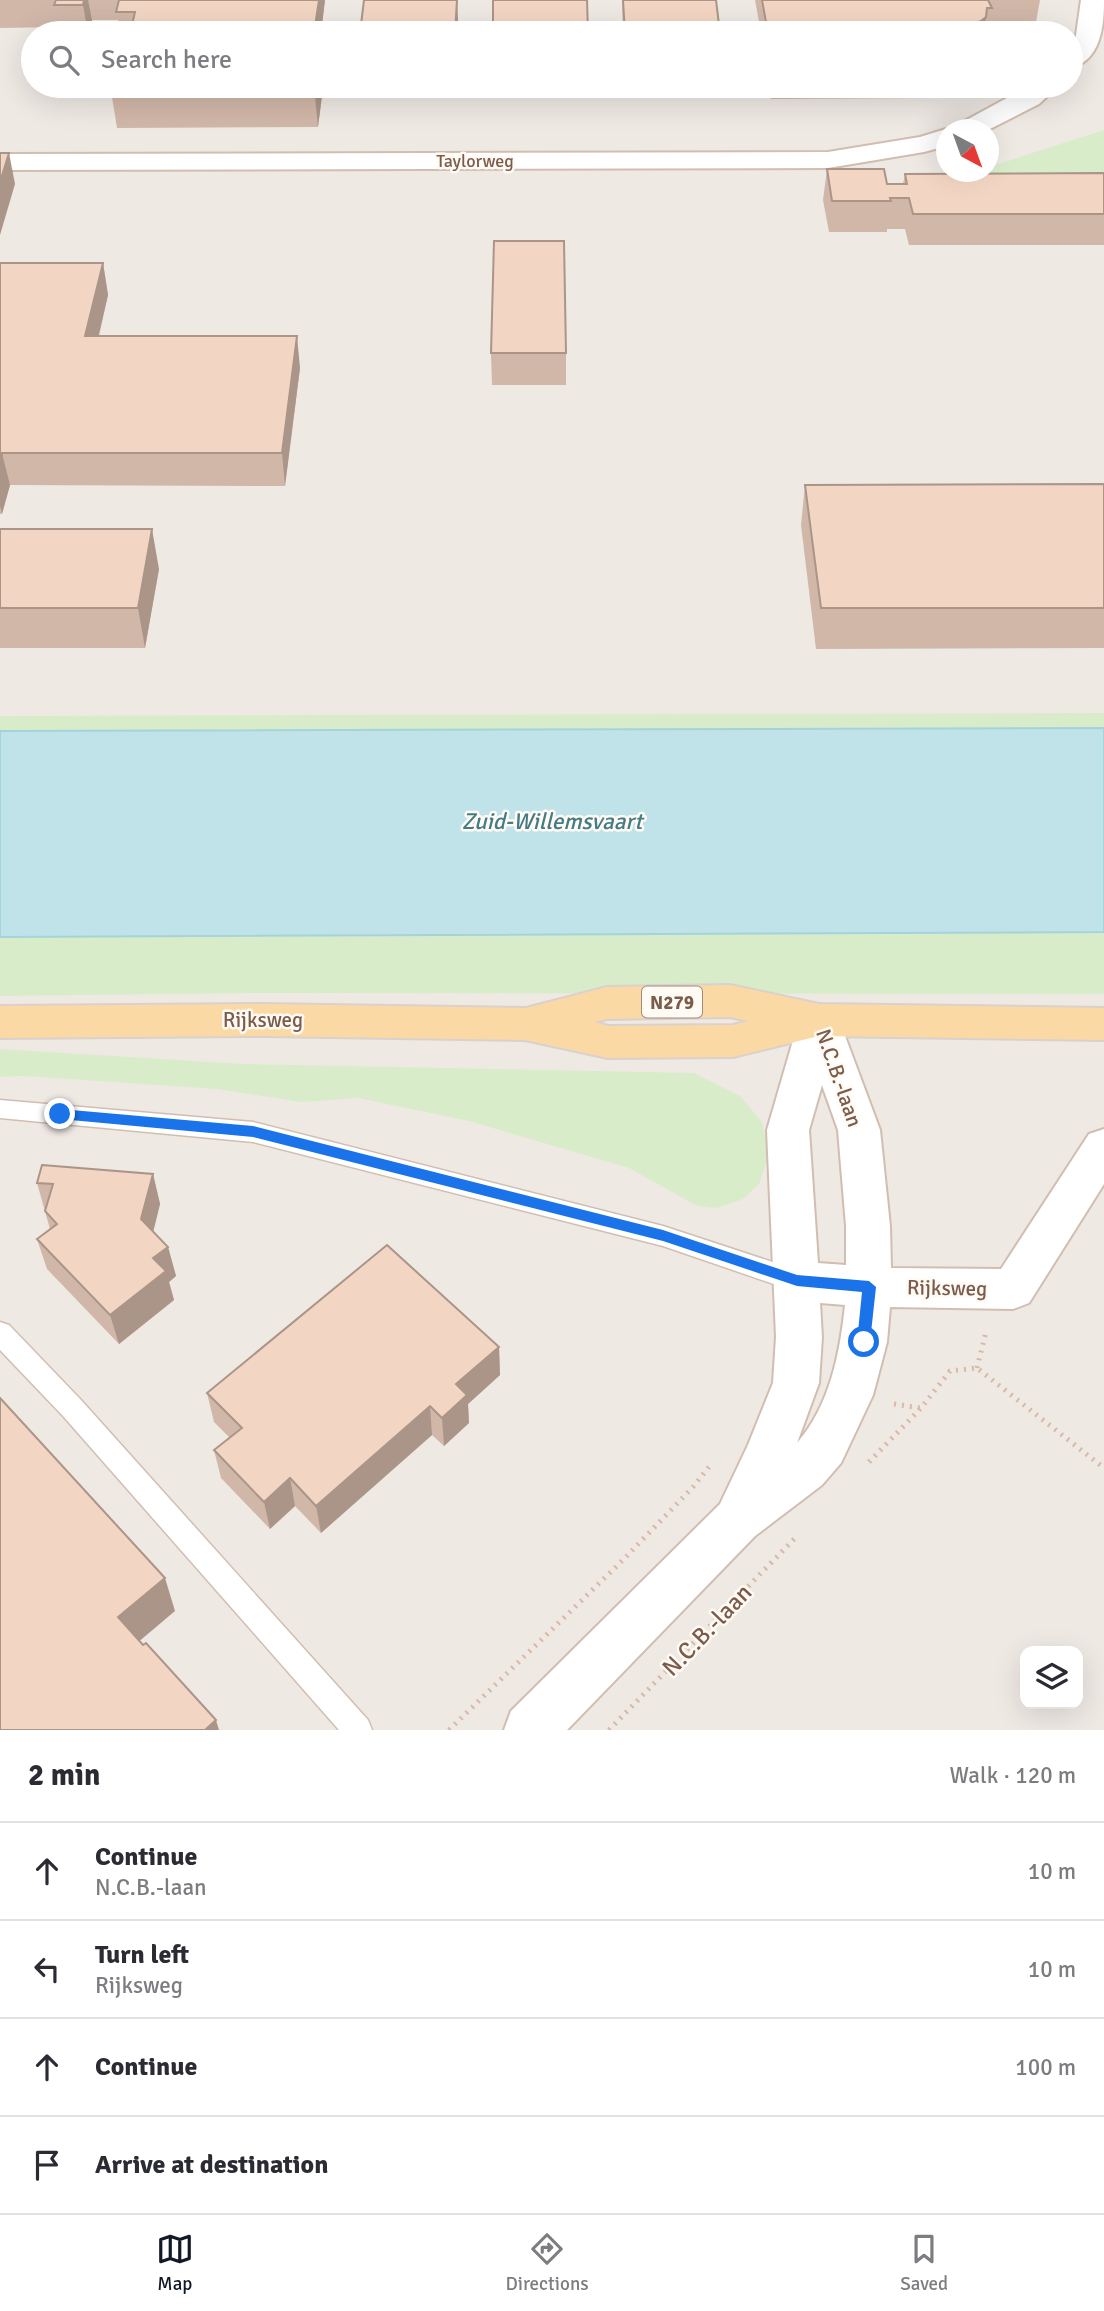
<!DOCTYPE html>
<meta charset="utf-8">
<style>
body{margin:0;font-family:Signika,sans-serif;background:#f2f2f3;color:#2b2b33}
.controls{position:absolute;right:21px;bottom:21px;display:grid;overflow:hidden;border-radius:14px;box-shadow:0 7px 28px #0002}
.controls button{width:63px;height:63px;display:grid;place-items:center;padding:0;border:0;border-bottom:2px solid #e1e1e2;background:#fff;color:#2b2b33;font:35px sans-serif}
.compass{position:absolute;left:936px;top:119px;width:63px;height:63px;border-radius:50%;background:#fff;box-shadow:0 7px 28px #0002;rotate:139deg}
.stop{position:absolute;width:21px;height:21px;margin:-16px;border:5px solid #1a73e8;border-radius:50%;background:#fff}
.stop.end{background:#1a73e8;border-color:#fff;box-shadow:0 2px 7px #0008}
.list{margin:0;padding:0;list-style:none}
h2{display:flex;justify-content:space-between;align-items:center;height:91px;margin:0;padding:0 28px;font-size:30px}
h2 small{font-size:23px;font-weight:400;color:#7c7c81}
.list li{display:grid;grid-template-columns:46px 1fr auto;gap:21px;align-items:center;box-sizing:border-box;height:98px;padding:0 28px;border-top:2px solid #e1e1e2}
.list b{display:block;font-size:26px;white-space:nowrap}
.list p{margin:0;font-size:23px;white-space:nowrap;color:#7c7c81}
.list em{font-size:23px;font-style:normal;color:#7c7c81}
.icon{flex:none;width:38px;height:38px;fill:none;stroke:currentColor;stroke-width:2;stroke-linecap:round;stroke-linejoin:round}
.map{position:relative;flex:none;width:1104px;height:1730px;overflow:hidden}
.search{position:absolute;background:#fff;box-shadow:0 7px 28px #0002;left:21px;right:21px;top:21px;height:77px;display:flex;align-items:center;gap:18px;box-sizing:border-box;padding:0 24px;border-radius:38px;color:#7c7c81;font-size:26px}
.sheet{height:483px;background:#fff}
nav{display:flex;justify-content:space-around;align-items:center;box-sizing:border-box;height:98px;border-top:2px solid #e1e1e2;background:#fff;font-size:19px;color:#7c7c81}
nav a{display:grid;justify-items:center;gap:4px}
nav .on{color:#111827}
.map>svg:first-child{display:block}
.industrial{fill:#efe9e4;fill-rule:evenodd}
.green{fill:#d8ecc9}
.water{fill:#bfe3e8;stroke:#a5d3da;stroke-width:2}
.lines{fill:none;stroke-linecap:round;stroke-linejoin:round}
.lane-casing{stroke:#d1beb0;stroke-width:3}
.street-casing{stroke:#d1beb0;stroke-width:4}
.primary-casing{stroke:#dad1cd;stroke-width:4}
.path{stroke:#d9b8a5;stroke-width:5;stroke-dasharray:2 6;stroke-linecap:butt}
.lane{fill:#fff;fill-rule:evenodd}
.street{fill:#fff;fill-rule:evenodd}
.primary{fill:#fbd9a5;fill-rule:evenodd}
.wall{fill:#d1b7a8}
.shaded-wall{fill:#aa9588}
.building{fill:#f3d5c3;stroke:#aa9588;stroke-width:2}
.route{fill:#1a73e8}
.labels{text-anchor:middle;stroke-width:5;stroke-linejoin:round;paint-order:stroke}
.far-street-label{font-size:18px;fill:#7a5c4d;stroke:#fffaf3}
.shield{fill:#fffaf3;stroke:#a28b7f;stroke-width:2}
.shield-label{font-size:19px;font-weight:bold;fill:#7a5c4d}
.street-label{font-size:21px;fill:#7a5c4d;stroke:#fffaf3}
.water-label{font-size:23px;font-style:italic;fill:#437c86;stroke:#fffaf3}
.near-street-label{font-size:24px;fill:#7a5c4d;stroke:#fffaf3}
</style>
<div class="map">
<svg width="1104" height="1730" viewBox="0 0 1104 1730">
<rect width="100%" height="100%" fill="#fdf6ec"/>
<path class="industrial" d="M0,0H1104V1730H0ZM33,33H1071V86H33ZM946,130H988V172H946ZM1025,1651H1078V1704H1025Z"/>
<g class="green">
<polygon points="1104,130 1104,183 939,185 976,172 988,172 989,167"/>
<polygon points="1104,713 1104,728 0,731 0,716"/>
<polygon points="1104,932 1104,994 262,993 0,996 0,937"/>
<polygon points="0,1049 242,1064 694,1073 740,1096 762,1122 769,1154 759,1184 743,1199 717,1208 697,1206 629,1168 469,1121 358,1098 302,1102 217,1089 24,1076 0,1077"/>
</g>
<polygon class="water" points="1104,728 1104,932 0,937 0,731"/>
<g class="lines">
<g class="lane-casing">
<g id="lane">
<polygon points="0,1100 253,1122 663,1226 806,1273 809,1281 806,1289 797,1292 663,1246 253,1142 0,1118"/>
<polygon points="0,1322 9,1325 81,1400 368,1720 372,1730 339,1730 63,1416 0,1350"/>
</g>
</g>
<g class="street-casing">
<g id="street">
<path d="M1081,0H1104C1104,26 1101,60 1071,68V46L1075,42Z"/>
<polygon points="1029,86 1058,86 1039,104 988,130 955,130 959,124"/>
<polygon points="946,129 948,130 946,146 924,152 828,168 0,170 0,154 828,152 920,137"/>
<path d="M819,1004L833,1009L839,1020L880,1130L890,1226L891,1268L1001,1269L1089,1134L1104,1129V1184L1029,1303L1013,1309L890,1307L887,1342L873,1395L841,1463L822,1485L755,1536L567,1730H504L511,1711L720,1504L748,1445L773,1383L776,1337L767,1130L799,1020L805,1009ZM822,1085L838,1130L846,1226V1265L818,1263L809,1130ZM820,1303L845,1305C840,1353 830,1405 797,1443L819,1383L822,1337Z"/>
</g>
</g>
<g class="primary-casing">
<path id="primary" d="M730,985L819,1004L1104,1008V1040L819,1036L733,1057L608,1058L525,1040L263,1036L0,1038V1006L263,1004L526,1008L607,987ZM730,1017L748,1021L733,1025L608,1026L594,1022L607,1019Z"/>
</g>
<g class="path">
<polyline points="977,1368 986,1332"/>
<polyline points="894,1404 920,1408"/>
<polyline points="869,1462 921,1408 950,1371 977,1368 1104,1468"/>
<polyline points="449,1730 625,1558 693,1487 712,1463"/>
<polyline points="609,1730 797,1536"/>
</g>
<use href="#lane" class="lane"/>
<use href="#street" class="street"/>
<use href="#primary" class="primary"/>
</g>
<g class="wall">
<polygon points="0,0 325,0 321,33 120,33 118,20 92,20 88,33 59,33 58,27 0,28"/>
<polygon points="622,0 716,0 720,33 623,33"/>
<polygon points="755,0 1040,0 1036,22 990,22 988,33 761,33"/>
<polygon points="115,86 322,86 323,88 318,127 117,128 112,97"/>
<polygon points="358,86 455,86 455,95 359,95"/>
<polygon points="492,86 589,86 588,95 493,95"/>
<polygon points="626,86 723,86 722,94 626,95"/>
<polygon points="769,86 928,86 926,98 771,99"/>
<polygon points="827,169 887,184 903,184 905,174 1104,173 1104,245 909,245 905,229 887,229 887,232 829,232 823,200"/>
<polygon points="0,263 103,263 108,295 99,336 300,368 285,486 10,485 2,514 0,514"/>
<polygon points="491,353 566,353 566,385 492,385"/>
<polygon points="1104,484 1104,648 816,649 801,525 805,485"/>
<polygon points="0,529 159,569 145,648 0,648"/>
<polygon points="153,1174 160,1204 153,1231 168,1247 176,1276 169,1282 174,1300 119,1344 47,1269 37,1239 50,1229 37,1183"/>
<polygon points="499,1347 500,1375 468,1404 469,1423 444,1446 432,1435 321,1533 295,1506 270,1529 221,1478 214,1450 230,1438 214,1422 207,1393"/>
</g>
<g class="shaded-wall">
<polygon points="84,0 88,0 92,20 88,33 83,5"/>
<polygon points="319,0 325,0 321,33 314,33"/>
<polygon points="457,0 458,19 458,33 455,33"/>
<polygon points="986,17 983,33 967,33 968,26"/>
<polygon points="316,86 322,86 323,88 318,127 315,96"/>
<polygon points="9,153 15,184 0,235 0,182"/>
<polygon points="103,263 108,295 91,368 85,336"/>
<polygon points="297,336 300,368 285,486 282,453"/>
<polygon points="2,453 10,485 2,514 0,506 0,462"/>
<polygon points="152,529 159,569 145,648 138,608"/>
<polygon points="153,1174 160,1204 149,1249 141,1219"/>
<polygon points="168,1247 176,1276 169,1282 174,1300 119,1344 110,1315 153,1258"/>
<polygon points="499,1347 500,1375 468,1404 469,1423 444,1446 442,1418 456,1384"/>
<polygon points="430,1406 432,1435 321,1533 316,1506"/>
<polygon points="290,1478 295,1506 270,1529 264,1502"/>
<polygon points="165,1578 175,1611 130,1649 118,1617"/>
<polygon points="216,1720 219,1730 205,1730"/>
</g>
<g class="building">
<polygon points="56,0 84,0 83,5 54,5"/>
<polygon points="119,0 319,0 314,33 130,33 135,12 116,12"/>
<polygon points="364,0 457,0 455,33 360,33"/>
<polygon points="493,0 587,0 588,33 493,33"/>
<polygon points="623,0 716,0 720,33 625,33"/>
<polygon points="762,0 988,0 992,8 987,8 986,17 981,21 968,26 952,27 953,30 920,28 921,33 768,33"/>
<polygon points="115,86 316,86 315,96 112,97"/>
<polygon points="0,153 9,153 0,182"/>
<polygon points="827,169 884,169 887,184 907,184 905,174 1104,173 1104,214 913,214 909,198 890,198 891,201 832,201"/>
<polygon points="494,241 564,241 566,353 491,353"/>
<polygon points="0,263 103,263 85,336 297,336 282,453 2,453 0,462"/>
<polygon points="1104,484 1104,608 821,608 805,485"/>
<polygon points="0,529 152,529 138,608 0,608"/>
<polygon points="42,1165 153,1174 141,1219 168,1247 153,1258 166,1271 110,1315 37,1239 57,1224 45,1211 53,1184 37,1183"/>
<polygon points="387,1245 499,1347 456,1384 467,1395 442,1418 430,1406 316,1506 290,1478 264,1502 214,1450 242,1428 207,1393"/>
<polygon points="0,1398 165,1578 118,1617 143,1645 146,1643 216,1720 205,1730 0,1730"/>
</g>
<polygon class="route" points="60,1109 253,1126 663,1230 797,1275 869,1281 876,1287 870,1342 864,1348 857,1342 862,1292 797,1286 663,1241 253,1137 60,1119 54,1114"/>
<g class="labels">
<g class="far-street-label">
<text x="475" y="167">Taylorweg</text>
</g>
<rect class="shield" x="642" y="986.5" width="60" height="31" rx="5"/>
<g class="shield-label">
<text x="672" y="1009">N279</text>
</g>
<g class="street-label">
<text x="263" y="1027">Rijksweg</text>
<text transform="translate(839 1078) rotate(71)" y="7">N.C.B.-laan</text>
<text transform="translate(947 1288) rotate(1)" y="7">Rijksweg</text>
</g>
<g class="water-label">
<text x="552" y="829">Zuid-Willemsvaart</text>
</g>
<g class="near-street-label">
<text transform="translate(707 1630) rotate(-46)" y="8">N.C.B.-laan</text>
</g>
</g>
</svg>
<div class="controls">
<button><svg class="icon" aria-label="layers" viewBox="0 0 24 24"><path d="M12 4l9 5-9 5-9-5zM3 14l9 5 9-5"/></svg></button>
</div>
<svg class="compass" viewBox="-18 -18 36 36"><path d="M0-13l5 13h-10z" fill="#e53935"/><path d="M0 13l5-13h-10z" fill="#7c7c81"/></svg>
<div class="stop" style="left:864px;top:1342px"></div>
<div class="stop end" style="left:60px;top:1114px"></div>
<div class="search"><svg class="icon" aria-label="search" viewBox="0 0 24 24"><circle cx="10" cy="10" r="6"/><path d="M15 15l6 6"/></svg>Search here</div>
</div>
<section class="sheet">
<h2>2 min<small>Walk · 120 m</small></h2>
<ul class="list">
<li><svg class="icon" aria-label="ahead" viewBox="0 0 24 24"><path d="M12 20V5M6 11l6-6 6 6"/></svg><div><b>Continue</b><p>N.C.B.-laan</p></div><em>10 m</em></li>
<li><svg class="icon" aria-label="left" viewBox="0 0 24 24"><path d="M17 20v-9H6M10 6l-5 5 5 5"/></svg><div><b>Turn left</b><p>Rijksweg</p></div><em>10 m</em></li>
<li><svg class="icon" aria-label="ahead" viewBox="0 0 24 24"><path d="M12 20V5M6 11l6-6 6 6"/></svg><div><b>Continue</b></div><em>100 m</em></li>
<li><svg class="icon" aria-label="arrive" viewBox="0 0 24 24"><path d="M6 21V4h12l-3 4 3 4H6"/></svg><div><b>Arrive at destination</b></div></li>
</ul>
</section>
<nav>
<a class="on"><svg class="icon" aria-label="map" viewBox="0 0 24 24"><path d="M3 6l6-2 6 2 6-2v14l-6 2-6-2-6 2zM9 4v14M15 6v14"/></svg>Map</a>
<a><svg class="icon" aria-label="directions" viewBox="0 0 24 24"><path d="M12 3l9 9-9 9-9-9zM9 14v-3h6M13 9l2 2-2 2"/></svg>Directions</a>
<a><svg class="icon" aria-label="saved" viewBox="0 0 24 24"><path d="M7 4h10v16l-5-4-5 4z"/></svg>Saved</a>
</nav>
